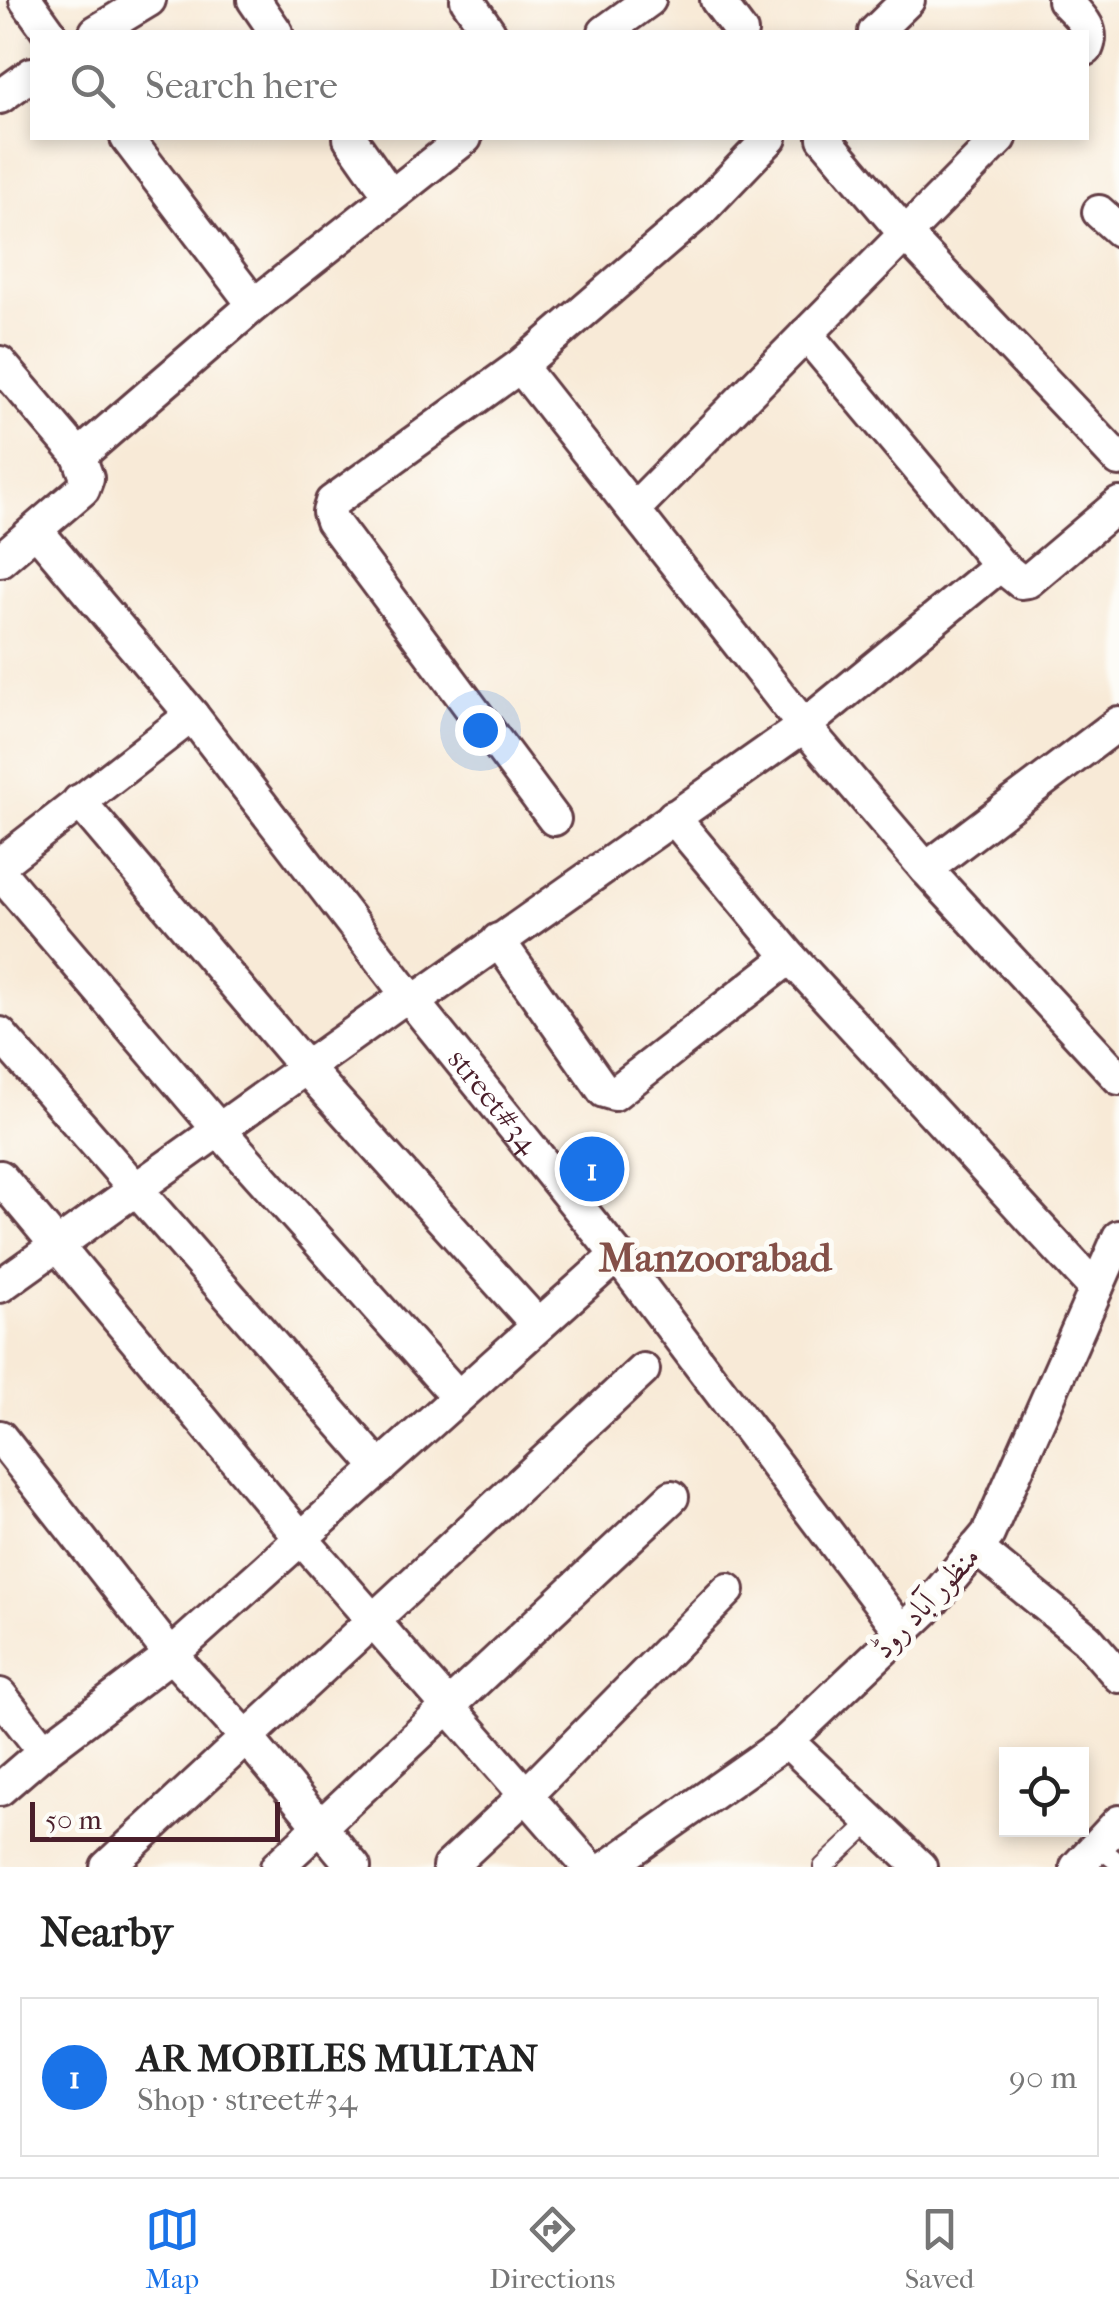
<!DOCTYPE html>
<meta charset="utf-8">
<style>
body{margin:0;font-family:"IM FELL French Canon",Amiri,serif;background:#f6f6f6;color:#222}
.controls{position:absolute;right:30px;bottom:30px;display:grid;overflow:hidden;border-radius:0px;box-shadow:0 5px 15px #0003}
.controls button{width:90px;height:90px;display:grid;place-items:center;padding:0;border:0;border-bottom:2px solid #e0e0e0;background:#fff;color:#222;font:50px sans-serif}
.scale{position:absolute;left:30px;bottom:25px;width:250px;box-sizing:border-box;padding-left:10px;border:5px solid #4a1f2b;border-top:0;font-size:28px;line-height:35px;white-space:nowrap;color:#4a1f2b;-webkit-text-stroke:8px #fdfcf7;paint-order:stroke}
.you{position:absolute;left:480px;top:730px;width:35px;height:35px;margin:-25px;border:8px solid #fff;border-radius:50%;background:#1a73e8;box-shadow:0 0 0 15px #1a73e833}
.badge{display:grid;place-items:center;width:65px;height:65px;border-radius:50%;background:#1a73e8;color:#fff;font-size:32px;font-weight:700}
.pin{position:absolute;translate:-50% -50%;border:5px solid #fff;box-shadow:0 2px 10px #0006}
.list{margin:0;padding:0;list-style:none}
h2{display:flex;justify-content:space-between;align-items:center;height:130px;margin:0;padding:0 40px;font-size:42px}
h2 small{font-size:32px;font-weight:400;color:#767676}
.list li{display:grid;grid-template-columns:65px 1fr auto;gap:30px;align-items:center;box-sizing:border-box;height:160px;margin:0 20px 20px;padding:0 20px;border:2px solid #e0e0e0;border-radius:0px}
.list b{display:block;font-size:38px;white-space:nowrap}
.list p{margin:0;font-size:32px;white-space:nowrap;color:#767676}
.list em{font-size:32px;font-style:normal;color:#767676}
.icon{flex:none;width:55px;height:55px;fill:none;stroke:currentColor;stroke-width:2;stroke-linecap:round;stroke-linejoin:round}
.map{position:relative;flex:none;width:1119px;height:1867px;overflow:hidden}
.search{position:absolute;background:#fff;box-shadow:0 5px 15px #0003;left:30px;right:30px;top:30px;height:110px;display:flex;align-items:center;gap:25px;box-sizing:border-box;padding:0 35px;border-radius:0px;color:#767676;font-size:38px}
.sheet{height:310px;background:#fff}
nav{display:flex;justify-content:space-around;align-items:center;box-sizing:border-box;height:140px;border-top:2px solid #e0e0e0;background:#fff;font-size:28px;color:#767676}
nav a{display:grid;justify-items:center;gap:5px}
nav .on{color:#1a73e8}
.map>svg:first-child{display:block}
.lines{fill:none;stroke-linecap:round;stroke-linejoin:round}
.service-casing{stroke:#643d45;stroke-width:22}
.minor-casing{stroke:#643d45;stroke-width:38}
.service{stroke:#fff;stroke-width:18}
.minor{stroke:#fff;stroke-width:32}
.labels{text-anchor:middle;stroke-width:10;stroke-linejoin:round;paint-order:stroke}
.street-label{font-size:30px;fill:#4a1f2b;stroke:#fdfcf7}
.district-label{font-size:40px;font-weight:bold;fill:#845048;stroke:#fdfcf7}
</style>
<div class="map">
<svg width="1119" height="1867" viewBox="0 0 1119 1867">
<rect width="100%" height="100%" fill="#fdfcf7"/>
<filter id="ink" filterUnits="userSpaceOnUse"><feTurbulence type="fractalNoise" baseFrequency=".01" numOctaves="2"/><feDisplacementMap in="SourceGraphic" scale="20" xChannelSelector="R" yChannelSelector="G"/><feConvolveMatrix kernelMatrix="1 2 1 2 8 2 1 2 1" color-interpolation-filters="sRGB"/></filter>
<filter id="wash" filterUnits="userSpaceOnUse"><feTurbulence type="fractalNoise" baseFrequency=".0048" numOctaves="4" result="noise"/><feDisplacementMap in="SourceGraphic" scale="40" xChannelSelector="R" yChannelSelector="G"/><feGaussianBlur stdDeviation="2.25" result="paint"/><feColorMatrix in="noise" values="0 0 0 0 0 0 0 0 0 0 0 0 0 0 0 0 0 1.4 0 .05"/><feComposite in="paint" operator="in"/></filter>
<g filter="url(#wash)">
<rect width="100%" height="100%" fill="#f8ead7"/>
</g>
<g filter="url(#ink)">
<g class="lines">
<g class="service-casing">
<g id="service">
<polyline points="1097,1846 1119,1863"/>
<polyline points="823,1867 872,1821"/>
</g>
</g>
<g class="minor-casing">
<g id="minor">
<polyline points="26,0 49,32"/>
<polyline points="254,0 276,32"/>
<polyline points="467,0 489,32"/>
<polyline points="717,0 741,32"/>
<path d="M1064,0C1078,15 1096,28 1086,49"/>
<polyline points="96,32 149,0"/>
<polyline points="605,32 649,0"/>
<polyline points="875,32 908,0"/>
<polyline points="0,97 32,74"/>
<polyline points="127,138 254,305"/>
<polyline points="350,138 390,195"/>
<polyline points="824,138 906,235 1119,460"/>
<polyline points="1099,212 1119,230"/>
<polyline points="806,334 1000,565 804,726 926,869 1119,723"/>
<polyline points="0,363 79,456 87,478 83,489 0,560"/>
<polyline points="79,456 254,305 465,138"/>
<polyline points="634,509 1000,138"/>
<path id="s1" d="M36,530L192,715L413,1002L617,1255L902,1632"/>
<polyline points="1000,565 1021,582 1028,581 1119,504"/>
<polyline points="79,801 306,1068 537,1324"/>
<polyline points="554,819 332,521 329,512 332,502 520,366 700,211 770,138"/>
<polyline points="0,864 192,715"/>
<polyline points="926,869 1119,1078"/>
<polyline points="0,873 220,1131 457,1396"/>
<polyline points="498,940 604,1091 614,1094 790,957 673,817"/>
<polyline points="790,957 1096,1289"/>
<polyline points="413,1002 804,726 520,366"/>
<polyline points="0,1034 380,1468"/>
<polyline points="0,1177 300,1537 589,1867"/>
<polyline points="0,1286 409,994"/>
<polyline points="0,1437 171,1655 247,1738 354,1867"/>
<polyline points="976,1548 1087,1639 1119,1676"/>
<polyline points="0,1695 44,1751"/>
<polyline points="787,1741 920,1867"/>
<polyline points="0,1789 44,1751 171,1655 617,1255"/>
<polyline points="107,1867 643,1370"/>
<polyline points="277,1867 672,1497"/>
<polyline points="449,1867 525,1796 728,1590"/>
<polyline points="608,1867 787,1741 924,1611 988,1534 1119,1237"/>
<polyline points="1077,1867 1119,1822"/>
</g>
</g>
<use href="#service" class="service"/>
<use href="#minor" class="minor"/>
</g>
</g>
<g class="labels">
<g class="street-label">
<text dy="10" stroke="none"><textPath href="#s1" startOffset="732">street#34</textPath></text>
<text transform="translate(926 1602) rotate(-47)" y="10">منظور آباد روڈ</text>
</g>
<g class="district-label">
<text x="715" y="1271">Manzoorabad</text>
</g>
</g>
</svg>
<div class="controls">
<button><svg class="icon" aria-label="locate" viewBox="0 0 24 24"><circle cx="12" cy="12" r="6"/><path d="M12 2v4M12 18v4M2 12h4M18 12h4"/></svg></button>
</div>
<div class="scale">50 m</div>
<div class="you"></div>
<div class="pin badge" style="left:592px;top:1169px">1</div>
<div class="search"><svg class="icon" aria-label="search" viewBox="0 0 24 24"><circle cx="10" cy="10" r="6"/><path d="M15 15l6 6"/></svg>Search here</div>
</div>
<section class="sheet">
<h2>Nearby<small></small></h2>
<ul class="list">
<li><span class="badge">1</span><div><b>AR MOBILES MULTAN</b><p>Shop · street#34</p></div><em>90 m</em></li>
</ul>
</section>
<nav>
<a class="on"><svg class="icon" aria-label="map" viewBox="0 0 24 24"><path d="M3 6l6-2 6 2 6-2v14l-6 2-6-2-6 2zM9 4v14M15 6v14"/></svg>Map</a>
<a><svg class="icon" aria-label="directions" viewBox="0 0 24 24"><path d="M12 3l9 9-9 9-9-9zM9 14v-3h6M13 9l2 2-2 2"/></svg>Directions</a>
<a><svg class="icon" aria-label="saved" viewBox="0 0 24 24"><path d="M7 4h10v16l-5-4-5 4z"/></svg>Saved</a>
</nav>
